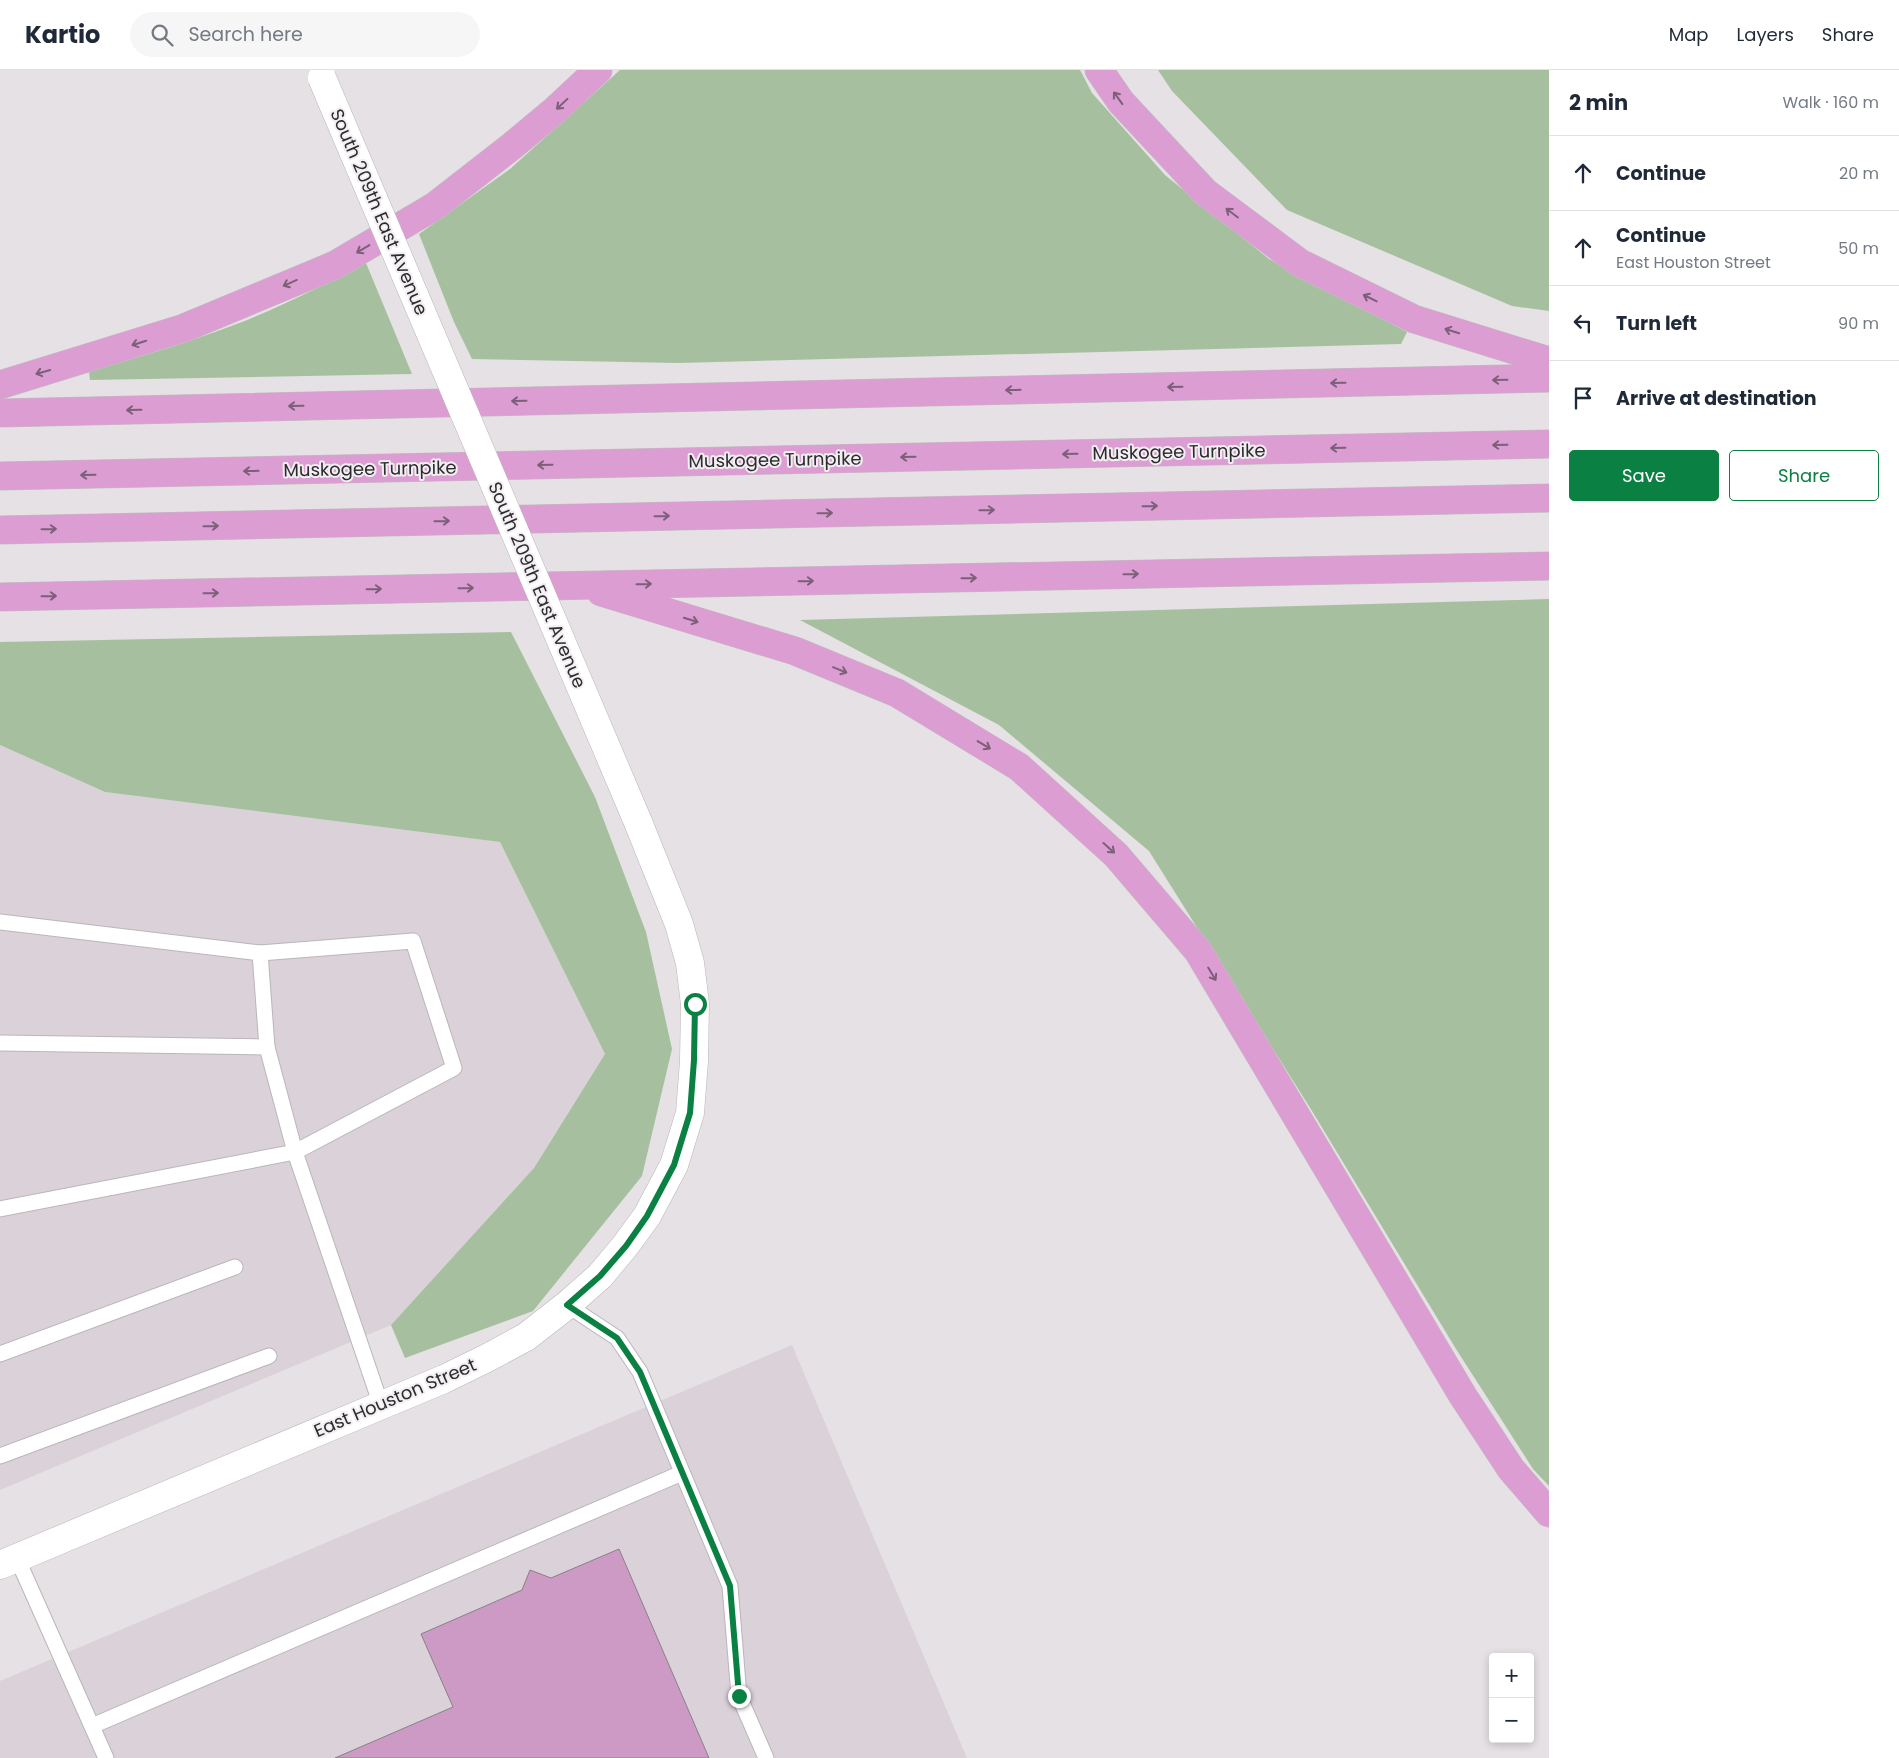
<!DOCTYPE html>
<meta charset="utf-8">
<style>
body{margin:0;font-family:Poppins,sans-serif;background:#f6f6f7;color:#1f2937}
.controls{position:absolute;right:15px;bottom:15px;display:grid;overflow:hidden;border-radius:5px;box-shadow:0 2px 8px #0003}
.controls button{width:45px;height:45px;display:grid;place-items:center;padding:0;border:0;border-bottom:1px solid #e0e1e3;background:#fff;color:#1f2937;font:25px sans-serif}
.stop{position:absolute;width:15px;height:15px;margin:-11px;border:4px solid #0b8043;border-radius:50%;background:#fff}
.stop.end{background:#0b8043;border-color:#fff;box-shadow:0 1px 5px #0008}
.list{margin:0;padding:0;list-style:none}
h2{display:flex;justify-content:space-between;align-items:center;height:65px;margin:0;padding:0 20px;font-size:21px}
h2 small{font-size:16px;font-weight:400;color:#747a83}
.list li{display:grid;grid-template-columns:32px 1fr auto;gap:15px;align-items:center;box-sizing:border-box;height:75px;padding:0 20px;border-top:1px solid #e0e1e3}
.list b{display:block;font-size:19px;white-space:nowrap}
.list p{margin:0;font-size:16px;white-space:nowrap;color:#747a83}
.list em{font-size:16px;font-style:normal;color:#747a83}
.actions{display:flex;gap:10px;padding:15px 20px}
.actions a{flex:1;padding:11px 0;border:1px solid #0b8043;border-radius:5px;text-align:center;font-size:18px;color:#0b8043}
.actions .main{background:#0b8043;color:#fff}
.icon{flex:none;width:28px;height:28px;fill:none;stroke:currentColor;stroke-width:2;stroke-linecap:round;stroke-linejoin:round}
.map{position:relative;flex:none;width:1549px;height:1688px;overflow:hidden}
header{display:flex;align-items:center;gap:30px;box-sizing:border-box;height:70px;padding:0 25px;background:#fff;border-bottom:1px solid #e0e1e3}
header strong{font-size:24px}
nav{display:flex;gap:28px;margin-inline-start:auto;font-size:18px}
.search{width:350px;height:45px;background:#f6f6f7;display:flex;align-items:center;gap:12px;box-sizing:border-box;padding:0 18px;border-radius:28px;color:#747a83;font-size:19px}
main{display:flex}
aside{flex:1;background:#fff}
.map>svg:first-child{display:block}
.built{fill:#dbd1d9}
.green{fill:#a6c09f}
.building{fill:#cd9ac6;stroke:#868285}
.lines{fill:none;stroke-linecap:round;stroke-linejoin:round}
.service-casing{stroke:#bab6b9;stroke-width:17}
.tertiary-casing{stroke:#bab6b9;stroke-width:29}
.motorway-casing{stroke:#c0c0c0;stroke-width:29}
.service{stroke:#fff;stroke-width:15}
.tertiary{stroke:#fff;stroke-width:28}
.motorway{stroke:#dc9dd3;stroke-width:28}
.tertiary-bridge-casing{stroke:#bab6b9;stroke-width:29;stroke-linecap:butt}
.tertiary-bridge{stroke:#fff;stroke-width:28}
.oneway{stroke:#7c5f78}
.route{stroke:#0b8043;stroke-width:6}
.labels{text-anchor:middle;stroke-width:4;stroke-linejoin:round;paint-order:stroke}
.street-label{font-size:18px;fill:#2d2c2d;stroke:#f2eef2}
</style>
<header>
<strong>Kartio</strong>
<div class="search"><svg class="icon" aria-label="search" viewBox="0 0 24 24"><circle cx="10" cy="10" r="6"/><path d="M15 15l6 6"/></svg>Search here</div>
<nav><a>Map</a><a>Layers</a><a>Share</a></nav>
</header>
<main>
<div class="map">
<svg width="1549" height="1688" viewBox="0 0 1549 1688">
<rect width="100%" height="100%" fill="#e5e1e4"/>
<g class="built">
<polygon points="0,675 105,722 500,772 605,984 534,1098 391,1255 0,1420"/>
<polygon points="792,1275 967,1688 0,1688 0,1611"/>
</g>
<g class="green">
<polygon points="620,0 1080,0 1092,23 1165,105 1269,189 1407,262 1401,274 679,293 472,289 454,252 419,164 510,99"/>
<polygon points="1158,0 1549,0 1549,241 1512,236 1287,140 1172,21"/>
<path d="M366,193L412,304L90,310L89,301C141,287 192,271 242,252C285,235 325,214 366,193Z"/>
<polygon points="1549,529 1549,1416 1533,1399 1456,1279 1312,1041 1149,781 999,655 800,550"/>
<polygon points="511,562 595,727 646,862 672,979 642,1106 533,1241 405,1288 391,1255 534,1098 605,984 500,772 105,722 0,675 0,572"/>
</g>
<polygon class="building" points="619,1479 709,1688 335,1688 453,1637 421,1564 522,1520 530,1500 551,1508"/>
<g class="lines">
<g class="service-casing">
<g id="service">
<polyline points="0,852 260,883"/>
<polyline points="0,973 267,977 295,1082 381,1335"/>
<polyline points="0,1139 295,1082 454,998 413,871 260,883 267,977"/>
<polyline points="567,1235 617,1268 640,1302 730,1516 739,1626 766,1688"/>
<polyline points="0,1284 235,1197"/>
<polyline points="0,1386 269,1286"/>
<polyline points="17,1488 106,1688"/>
<polyline points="92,1656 682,1403"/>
</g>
</g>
<g class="tertiary-casing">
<polyline id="tertiary" points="0,1495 444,1309 487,1288 526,1267 567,1235 600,1206 625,1176 647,1146 674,1095 690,1043 694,991 695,934 690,893 679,854 638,752"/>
</g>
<g class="motorway-casing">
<g id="motorway">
<polyline points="1099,0 1121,32 1205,122 1300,193 1414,249 1549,291"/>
<polyline points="0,315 184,258 335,195 435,136 512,76 554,41 598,0"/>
<polyline points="0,343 1549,308"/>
<polyline points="0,406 1549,374"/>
<polyline points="0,460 1549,428"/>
<polyline points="601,522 795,581 897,623 1019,697 1116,785 1198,881 1463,1326 1511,1399 1549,1443"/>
<polyline points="0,527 1549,496"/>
</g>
</g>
<use href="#service" class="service"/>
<use href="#tertiary" class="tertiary"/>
<use href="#motorway" class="motorway"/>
<g class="tertiary-bridge-casing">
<polyline id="tertiary-bridge" points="322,8 638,752"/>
</g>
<use href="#tertiary-bridge" class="tertiary-bridge"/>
</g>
<defs><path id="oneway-shaft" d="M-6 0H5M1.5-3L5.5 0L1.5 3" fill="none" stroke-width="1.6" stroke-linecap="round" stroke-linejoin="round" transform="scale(1.25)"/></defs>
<g class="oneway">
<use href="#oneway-shaft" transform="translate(1118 28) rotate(-126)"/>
<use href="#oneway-shaft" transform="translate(562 34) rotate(137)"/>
<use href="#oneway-shaft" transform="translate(1232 143) rotate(-143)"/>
<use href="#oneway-shaft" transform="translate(363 179) rotate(149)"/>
<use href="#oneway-shaft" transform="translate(290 213) rotate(156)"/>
<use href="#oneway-shaft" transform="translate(1370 228) rotate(-154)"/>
<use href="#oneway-shaft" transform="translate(1452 261) rotate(-163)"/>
<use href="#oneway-shaft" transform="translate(139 273) rotate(162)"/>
<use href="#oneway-shaft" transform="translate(43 302) rotate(164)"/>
<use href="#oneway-shaft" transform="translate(1500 310) rotate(179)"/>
<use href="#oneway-shaft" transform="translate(1338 313) rotate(179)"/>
<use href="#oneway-shaft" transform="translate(1175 317) rotate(179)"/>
<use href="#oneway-shaft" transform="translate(1013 320) rotate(179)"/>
<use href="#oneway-shaft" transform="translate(519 331) rotate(179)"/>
<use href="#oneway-shaft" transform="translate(296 336) rotate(179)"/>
<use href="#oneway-shaft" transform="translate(134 340) rotate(179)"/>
<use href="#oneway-shaft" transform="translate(1500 375) rotate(179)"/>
<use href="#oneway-shaft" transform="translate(1338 378) rotate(179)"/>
<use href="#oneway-shaft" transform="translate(1070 384) rotate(179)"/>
<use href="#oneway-shaft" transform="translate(908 387) rotate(179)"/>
<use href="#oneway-shaft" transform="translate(545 395) rotate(179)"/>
<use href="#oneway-shaft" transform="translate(251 401) rotate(179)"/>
<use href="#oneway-shaft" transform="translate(88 405) rotate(179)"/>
<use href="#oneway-shaft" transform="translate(1150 436) rotate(-1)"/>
<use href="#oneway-shaft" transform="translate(987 440) rotate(-1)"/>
<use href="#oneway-shaft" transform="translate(825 443) rotate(-1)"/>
<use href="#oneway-shaft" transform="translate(662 446) rotate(-1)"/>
<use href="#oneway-shaft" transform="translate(442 451) rotate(-1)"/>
<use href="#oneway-shaft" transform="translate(211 456) rotate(-1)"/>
<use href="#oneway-shaft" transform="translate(49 459) rotate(-1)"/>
<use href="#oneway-shaft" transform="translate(1131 504) rotate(-1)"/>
<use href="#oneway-shaft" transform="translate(969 508) rotate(-1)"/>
<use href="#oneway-shaft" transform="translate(806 511) rotate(-1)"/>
<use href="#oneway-shaft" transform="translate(644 514) rotate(-1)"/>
<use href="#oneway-shaft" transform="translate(466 518) rotate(-1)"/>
<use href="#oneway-shaft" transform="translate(374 519) rotate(-1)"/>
<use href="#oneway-shaft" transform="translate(211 523) rotate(-1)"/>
<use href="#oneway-shaft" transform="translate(49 526) rotate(-1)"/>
<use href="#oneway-shaft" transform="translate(691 550) rotate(17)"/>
<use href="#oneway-shaft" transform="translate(840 600) rotate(22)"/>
<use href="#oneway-shaft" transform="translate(984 675) rotate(31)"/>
<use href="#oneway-shaft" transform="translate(1109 778) rotate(42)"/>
<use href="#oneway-shaft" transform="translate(1212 904) rotate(59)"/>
</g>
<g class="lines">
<polyline class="route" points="695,934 694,990 690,1043 674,1095 647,1146 626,1176 600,1206 567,1235 617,1268 640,1302 730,1516 739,1626"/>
</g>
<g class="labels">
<g class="street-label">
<text transform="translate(379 142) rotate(67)" y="6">South 209th East Avenue</text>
<text transform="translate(1179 382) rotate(-1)" y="6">Muskogee Turnpike</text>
<text transform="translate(775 390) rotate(-1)" y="6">Muskogee Turnpike</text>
<text transform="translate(370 399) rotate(-1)" y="6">Muskogee Turnpike</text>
<text transform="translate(537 515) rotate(67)" y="6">South 209th East Avenue</text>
<text transform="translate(395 1328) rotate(-23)" y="6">East Houston Street</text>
</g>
</g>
</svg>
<div class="controls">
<button>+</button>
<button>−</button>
</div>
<div class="stop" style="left:695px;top:934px"></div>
<div class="stop end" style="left:739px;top:1626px"></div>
</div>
<aside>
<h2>2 min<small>Walk · 160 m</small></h2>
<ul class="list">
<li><svg class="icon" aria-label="ahead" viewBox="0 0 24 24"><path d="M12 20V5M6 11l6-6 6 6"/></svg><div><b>Continue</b></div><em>20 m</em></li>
<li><svg class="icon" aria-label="ahead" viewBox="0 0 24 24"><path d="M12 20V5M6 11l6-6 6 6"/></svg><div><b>Continue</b><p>East Houston Street</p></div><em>50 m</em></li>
<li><svg class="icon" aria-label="left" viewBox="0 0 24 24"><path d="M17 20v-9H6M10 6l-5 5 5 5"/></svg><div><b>Turn left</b></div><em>90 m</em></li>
<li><svg class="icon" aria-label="arrive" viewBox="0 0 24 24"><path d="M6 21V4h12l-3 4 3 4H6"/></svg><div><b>Arrive at destination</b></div></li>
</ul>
<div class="actions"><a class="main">Save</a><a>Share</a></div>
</aside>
</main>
